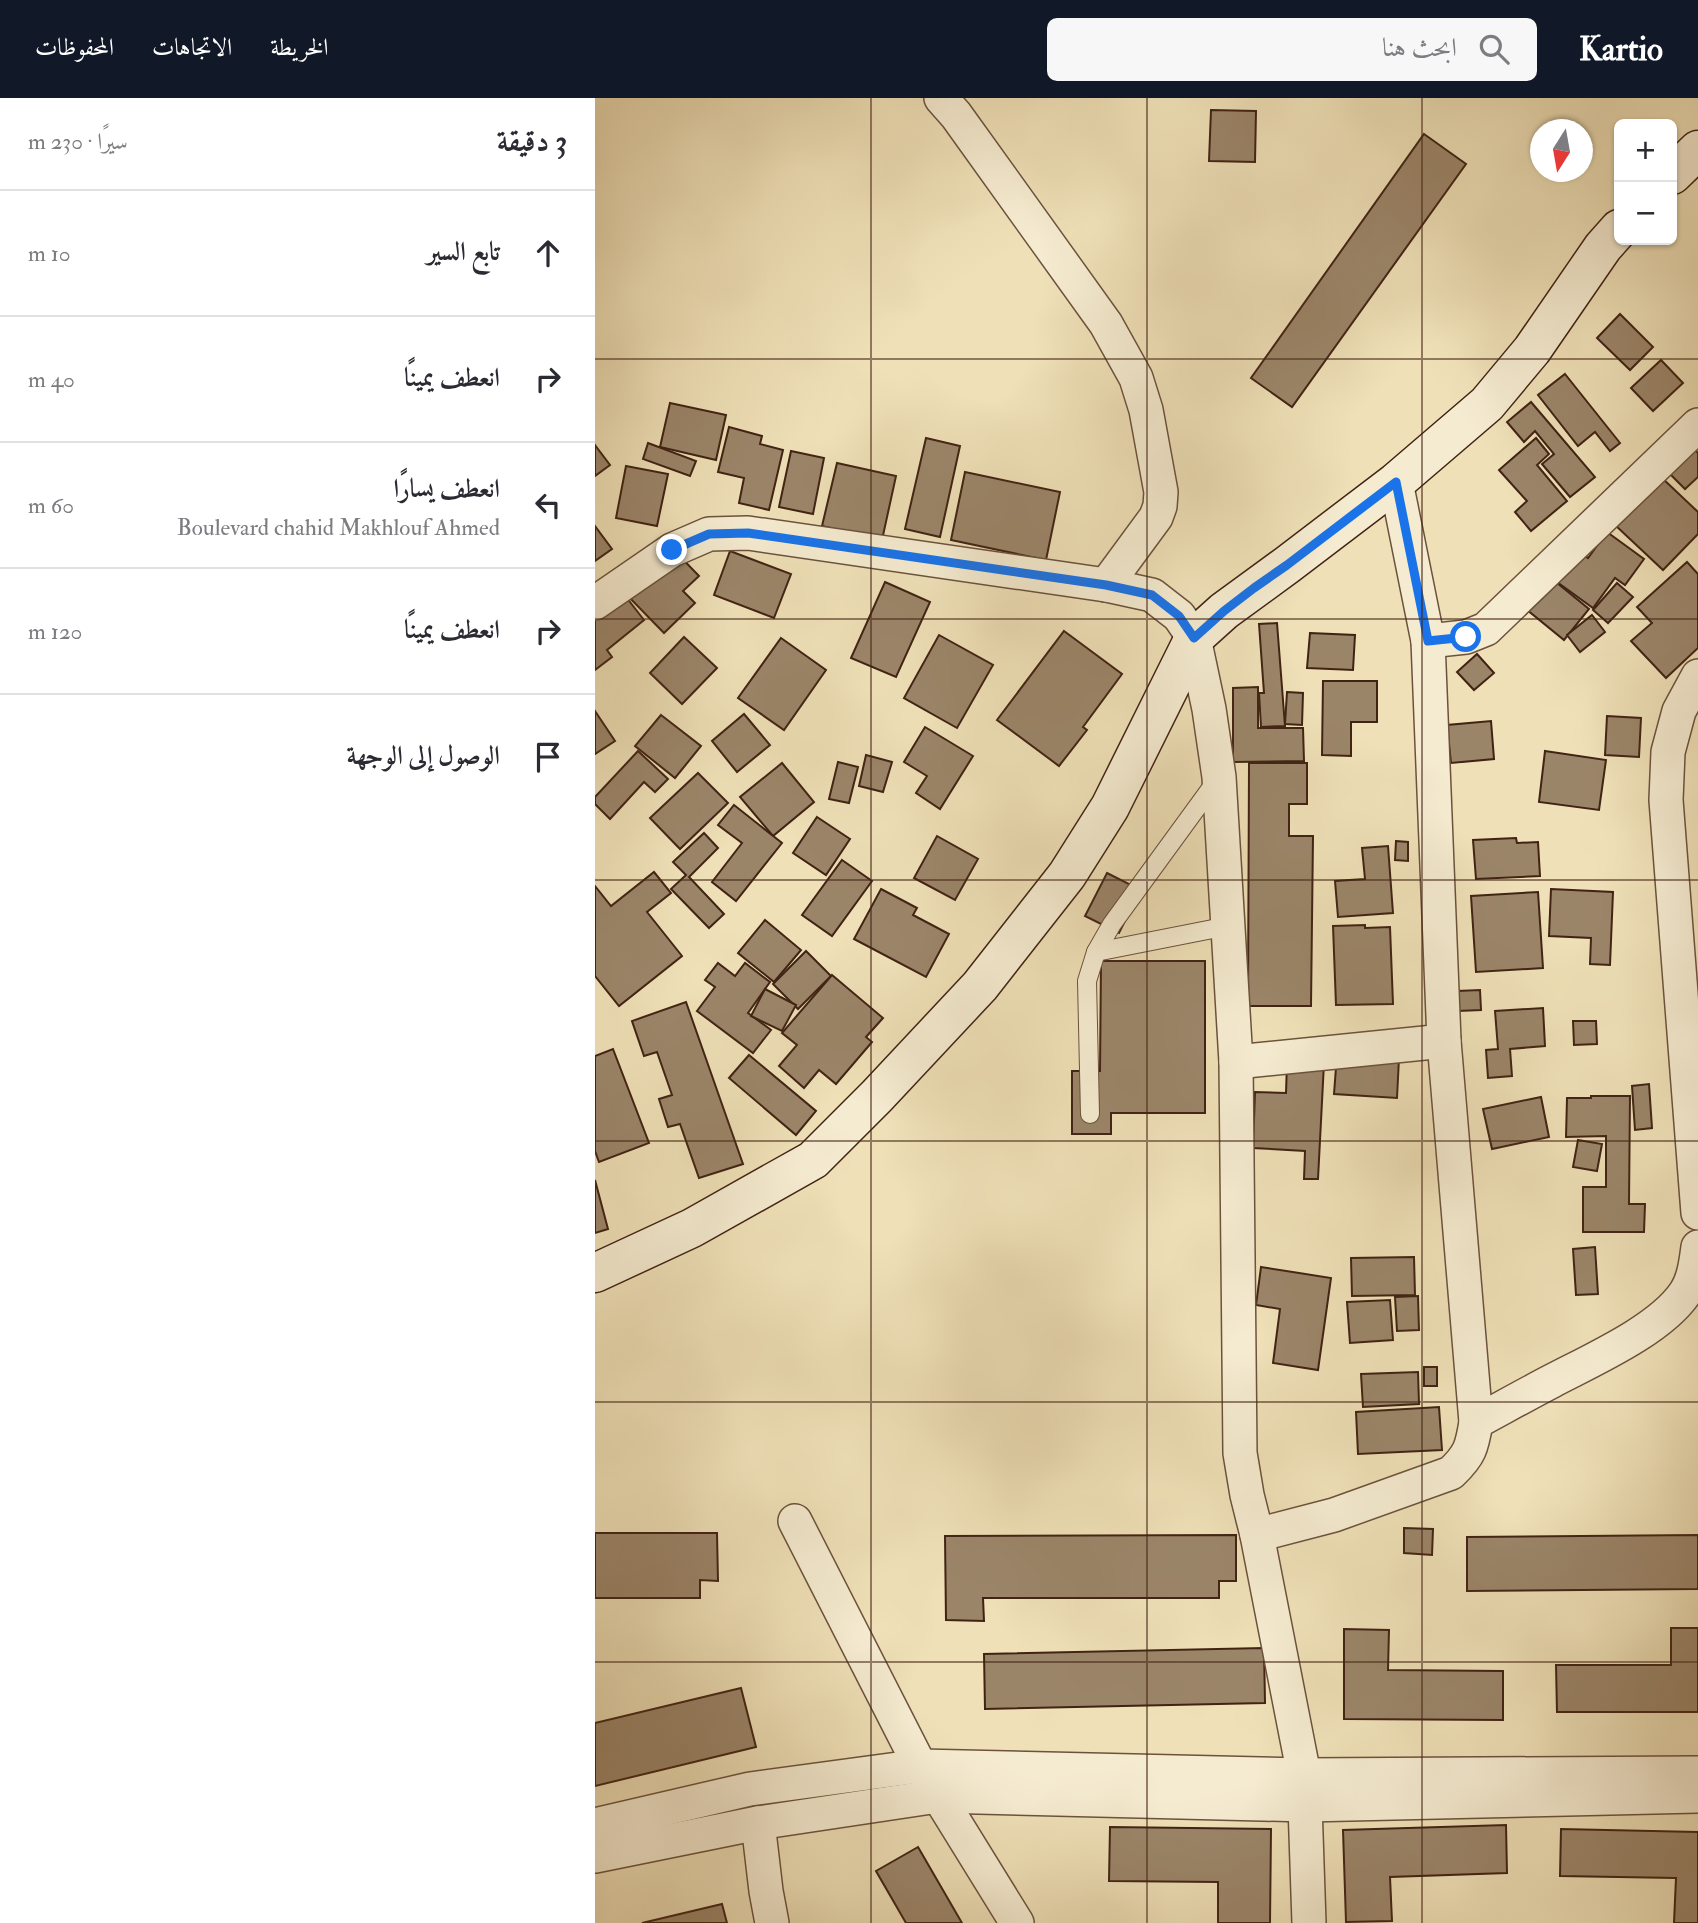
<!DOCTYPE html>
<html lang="ar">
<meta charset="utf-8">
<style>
body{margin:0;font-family:"IM FELL Double Pica",Amiri,serif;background:#f7f7f7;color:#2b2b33;direction:rtl}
.controls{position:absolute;right:21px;top:21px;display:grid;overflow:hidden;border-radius:10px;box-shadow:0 2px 5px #0004}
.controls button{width:63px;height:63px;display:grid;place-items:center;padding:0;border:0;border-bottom:2px solid #e1e1e2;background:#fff;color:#2b2b33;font:35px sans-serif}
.compass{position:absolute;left:935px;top:21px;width:63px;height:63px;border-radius:50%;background:#fff;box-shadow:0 2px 5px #0004;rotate:191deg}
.stop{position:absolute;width:21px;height:21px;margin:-16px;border:5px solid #1a73e8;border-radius:50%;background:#fff}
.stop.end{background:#1a73e8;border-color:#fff;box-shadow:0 2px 7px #0008}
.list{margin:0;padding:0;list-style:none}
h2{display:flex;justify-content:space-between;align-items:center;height:91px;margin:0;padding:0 28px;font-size:30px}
h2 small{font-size:23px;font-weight:400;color:#7c7c81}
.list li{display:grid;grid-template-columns:46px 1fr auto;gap:21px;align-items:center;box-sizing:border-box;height:126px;padding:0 28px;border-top:2px solid #e1e1e2}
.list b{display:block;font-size:26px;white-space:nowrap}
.list p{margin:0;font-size:23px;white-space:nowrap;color:#7c7c81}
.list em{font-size:23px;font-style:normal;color:#7c7c81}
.icon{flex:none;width:38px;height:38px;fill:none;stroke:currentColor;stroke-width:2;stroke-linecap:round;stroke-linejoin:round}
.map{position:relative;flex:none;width:1103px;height:1825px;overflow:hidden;direction:ltr}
header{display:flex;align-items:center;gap:42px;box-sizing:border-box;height:98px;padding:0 35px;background:#111827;color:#fff}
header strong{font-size:33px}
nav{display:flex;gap:38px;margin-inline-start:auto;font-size:24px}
.search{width:490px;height:63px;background:#f7f7f7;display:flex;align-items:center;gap:18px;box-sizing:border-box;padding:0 24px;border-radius:10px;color:#7c7c81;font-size:26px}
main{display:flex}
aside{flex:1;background:#fff}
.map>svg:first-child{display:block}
.building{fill:#9b8569;stroke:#412314;stroke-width:2}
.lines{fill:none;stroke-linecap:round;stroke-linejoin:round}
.lane-casing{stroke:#6c523d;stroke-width:20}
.street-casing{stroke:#6c523d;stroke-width:36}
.secondary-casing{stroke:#412314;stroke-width:41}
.lane{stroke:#f5ebd0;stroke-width:18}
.street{stroke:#f5ebd0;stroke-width:33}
.secondary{stroke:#f5ebd0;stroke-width:38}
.route{stroke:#1a73e8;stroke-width:9}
.grid{fill:none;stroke:#412314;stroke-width:2;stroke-opacity:0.55}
</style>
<header>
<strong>Kartio</strong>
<div class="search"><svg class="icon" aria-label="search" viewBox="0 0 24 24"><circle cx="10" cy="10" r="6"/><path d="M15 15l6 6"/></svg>ابحث هنا</div>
<nav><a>الخريطة</a><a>الاتجاهات</a><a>المحفوظات</a></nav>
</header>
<main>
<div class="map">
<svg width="1103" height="1825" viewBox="0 0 1103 1825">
<rect width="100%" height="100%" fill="#efe0b7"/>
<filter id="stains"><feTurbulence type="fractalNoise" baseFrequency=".00286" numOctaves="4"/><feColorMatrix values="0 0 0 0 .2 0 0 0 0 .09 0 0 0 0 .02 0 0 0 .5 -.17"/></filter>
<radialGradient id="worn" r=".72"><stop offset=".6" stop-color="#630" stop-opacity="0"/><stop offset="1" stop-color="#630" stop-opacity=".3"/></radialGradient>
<g class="building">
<polygon points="616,12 661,13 660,64 614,63"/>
<polygon points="829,36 871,66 697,309 656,280"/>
<polygon points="1025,216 1058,249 1035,272 1002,240"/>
<polygon points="1066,262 1088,285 1058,313 1036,290"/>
<polygon points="970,276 1025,345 1015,353 1000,334 983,348 943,297"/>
<polygon points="936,304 1000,379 975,399 947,366 959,356 940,333 929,344 912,324"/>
<polygon points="75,305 131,317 121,362 65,349"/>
<polygon points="134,329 167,338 165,346 188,352 174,412 144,405 149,380 123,374"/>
<polygon points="331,340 365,348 345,439 310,431"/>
<polygon points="941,340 954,356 942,367 972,403 936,433 920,414 932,403 904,372"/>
<polygon points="53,345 101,363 95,378 48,361"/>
<polygon points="1094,346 1103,355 1103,379 1090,391 1069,370"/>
<polygon points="0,347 15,367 0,378"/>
<polygon points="196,353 229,360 218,416 184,409"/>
<polygon points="242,365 301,378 287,442 227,428"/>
<polygon points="31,368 73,376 62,428 21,420"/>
<polygon points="370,374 465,394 451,462 356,442"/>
<polygon points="1066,379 1103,414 1103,436 1068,472 1020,427"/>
<polygon points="0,428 17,451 0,463"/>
<polygon points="1012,434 1049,461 1030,487 1020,480 998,510 962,484 984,453 993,460"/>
<polygon points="74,447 104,478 88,493 100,505 69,535 28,493"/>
<polygon points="135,453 196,476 179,520 119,497"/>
<polygon points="1092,464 1103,476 1103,550 1071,580 1036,543 1057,525 1042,509"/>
<polygon points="956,480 994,511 969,542 931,511"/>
<polygon points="290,484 335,504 301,579 256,560"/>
<polygon points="1022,485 1038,499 1013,525 998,512"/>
<polygon points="24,490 49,522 12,552 17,559 0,572 0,509"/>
<polygon points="997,517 1010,534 985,554 972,537"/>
<polygon points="682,525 690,628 666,629 664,595 669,595 664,526"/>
<polygon points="469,533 527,576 488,629 492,632 464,668 402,622"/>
<polygon points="715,535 760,537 758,572 712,570"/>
<polygon points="344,537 398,567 362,630 309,600"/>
<polygon points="89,539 122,570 87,606 55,575"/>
<polygon points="186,540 231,572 189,632 143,600"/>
<polygon points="882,556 899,575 879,592 862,574"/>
<polygon points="728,583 782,583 782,624 756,624 756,658 727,657"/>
<polygon points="663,589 663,630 708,630 709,663 638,664 638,590"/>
<polygon points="692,594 708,595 707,627 690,626"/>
<polygon points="0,613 20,643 0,656"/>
<polygon points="149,616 175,647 142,674 117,643"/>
<polygon points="66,617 106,648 80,680 40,648"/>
<polygon points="1012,618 1046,620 1044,659 1010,657"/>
<polygon points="896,623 899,661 856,665 852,627"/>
<polygon points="330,629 378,658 345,711 321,695 332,678 309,664"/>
<polygon points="43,653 73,681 60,694 49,684 15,721 0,706 0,699"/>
<polygon points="950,653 1011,662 1004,712 944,704"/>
<polygon points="271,657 297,664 288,694 264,688"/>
<polygon points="243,664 263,669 254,705 234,701"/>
<polygon points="187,665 219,704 178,738 145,699"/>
<polygon points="654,665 712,665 712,706 694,706 694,738 718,738 716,908 653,908"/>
<polygon points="103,675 133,705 85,751 55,720"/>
<polygon points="139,707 187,745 141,803 117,784 147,745 123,727"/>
<polygon points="222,719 255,741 231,777 198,755"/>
<polygon points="109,735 123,750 94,779 129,816 114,830 76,791 91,777 78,764"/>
<polygon points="342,738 383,761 360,802 319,780"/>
<polygon points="921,740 922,745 943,744 945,778 881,781 878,742"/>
<polygon points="801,743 813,744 813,763 800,762"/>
<polygon points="793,748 798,815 743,819 740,783 770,781 767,750"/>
<polygon points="247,762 277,783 237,838 207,817"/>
<polygon points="59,774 76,795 52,814 87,858 24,908 0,878 0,788 16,808"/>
<polygon points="512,775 536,787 532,819 524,835 490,818"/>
<polygon points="286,791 322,810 318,817 354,836 331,879 259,841"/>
<polygon points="956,791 1018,794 1015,867 995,866 996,840 954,838"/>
<polygon points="943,794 948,870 881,874 876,798"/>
<polygon points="170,822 206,852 179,884 143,855"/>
<polygon points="770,827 770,830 795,829 798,906 741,907 738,828"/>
<polygon points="211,853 236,878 203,911 178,886"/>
<polygon points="506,863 610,863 610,1015 516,1015 516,1036 477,1036 477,973 505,973"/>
<polygon points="123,865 140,878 150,865 175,884 153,915 176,932 158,955 102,913 120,889 110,882"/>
<polygon points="237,877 288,920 271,939 277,944 241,986 224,972 209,990 184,968 202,947 187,935"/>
<polygon points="170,891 201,907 187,933 156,918"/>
<polygon points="885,892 886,912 863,913 862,893"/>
<polygon points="91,904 148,1066 104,1080 85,1026 73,1029 64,1001 77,997 62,954 49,958 37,923"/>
<polygon points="948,910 950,948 915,951 917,978 893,980 891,952 903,951 900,913"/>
<polygon points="978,923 1001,923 1002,946 979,947"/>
<polygon points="18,951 54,1045 4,1064 0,1053 0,958"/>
<polygon points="742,956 804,960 802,1000 739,996"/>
<polygon points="154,957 221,1013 201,1037 134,980"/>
<polygon points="692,964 729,965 723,1081 709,1081 710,1053 658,1050 660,994 691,995"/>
<polygon points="1054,986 1057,1030 1040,1032 1037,988"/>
<polygon points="996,998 1035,998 1034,1106 1050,1106 1049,1134 988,1134 988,1089 1011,1089 1011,1038 971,1039 972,1000 996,1000"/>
<polygon points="946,999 954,1039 897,1051 888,1011"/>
<polygon points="983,1042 1007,1046 1002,1073 978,1069"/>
<polygon points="0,1082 13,1131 0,1135"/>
<polygon points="1000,1149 1003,1196 981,1197 978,1151"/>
<polygon points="819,1159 820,1197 757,1198 756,1160"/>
<polygon points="666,1169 736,1180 723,1272 678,1265 685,1211 661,1207"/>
<polygon points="823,1198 824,1232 802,1233 800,1199"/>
<polygon points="795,1202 798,1242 755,1245 752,1204"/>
<rect x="829" y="1269" width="13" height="19"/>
<polygon points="823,1274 824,1306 768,1309 766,1276"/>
<polygon points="844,1309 847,1352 763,1356 761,1314"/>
<polygon points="809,1430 838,1431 837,1457 809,1455"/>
<polygon points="0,1435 122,1435 123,1483 105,1482 105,1500 0,1500"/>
<polygon points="641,1437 641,1483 624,1483 624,1500 388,1500 389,1523 351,1522 350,1438"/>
<polygon points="1103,1437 1103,1491 872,1493 872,1439"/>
<polygon points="1076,1530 1103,1530 1103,1614 962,1614 961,1567 1076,1567"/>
<polygon points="749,1531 794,1532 793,1572 908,1573 908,1622 749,1621"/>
<polygon points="669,1550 670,1605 390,1611 389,1556"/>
<polygon points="146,1590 161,1649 0,1688 0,1625"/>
<polygon points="911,1727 912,1775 795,1779 797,1823 751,1824 748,1732"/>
<polygon points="515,1729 676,1731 675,1825 623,1825 623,1784 514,1783"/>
<polygon points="966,1731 1103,1734 1103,1825 1079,1825 1081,1780 965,1778"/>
<polygon points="323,1749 367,1825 311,1825 281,1773"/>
<polygon points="127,1806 132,1825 47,1825"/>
</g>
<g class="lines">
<g class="lane-casing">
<g id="lane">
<polyline points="501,854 633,828"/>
<polyline points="495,1016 492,883 501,854 517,826 622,682"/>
</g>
</g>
<g class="street-casing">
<g id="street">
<polyline points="346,0 361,17 511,226 541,280 551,312 566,394 565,408 561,419 511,487"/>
<path d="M0,505L77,452L114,436L153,435L511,487L557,497L584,518L599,540L614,611L624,679L641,964L645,1355L652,1397L662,1437L739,1417L856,1375C875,1357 877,1349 881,1324L849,943L833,543L801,384"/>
<polyline points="833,543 871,539 891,531 1103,327"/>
<polyline points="1103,578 1084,613 1073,654 1071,702 1103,1115"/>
<polyline points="641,964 849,943"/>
<path d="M881,1324C907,1310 932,1296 957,1283C997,1262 1065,1232 1090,1195C1099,1182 1101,1164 1103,1149"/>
<polyline points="200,1423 325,1668 422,1825"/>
<polyline points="662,1437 709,1677 714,1825"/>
<polyline points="163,1725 171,1793 177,1825"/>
<polyline points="0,1727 155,1691 325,1668 709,1677 1103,1675"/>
<polyline points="0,1758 163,1725 343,1698 711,1707 1103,1698"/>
</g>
</g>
<g class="secondary-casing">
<g id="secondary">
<polyline points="1077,77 1103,52"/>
<polyline points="0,1175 97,1130 218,1062 282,998 385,888 472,777 515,709 599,540 629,513 692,467 801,384 892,306 937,252 1008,149 1024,131"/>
</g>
</g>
<use href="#lane" class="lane"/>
<use href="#street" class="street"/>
<use href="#secondary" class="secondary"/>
</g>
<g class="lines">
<polyline class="route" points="77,452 114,436 153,435 511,487 557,497 584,518 599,540 629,513 659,490 692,467 801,384 833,543 871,539"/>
</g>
<path class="grid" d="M276,0V1825M552,0V1825M827,0V1825M0,261H1103M0,521H1103M0,782H1103M0,1043H1103M0,1304H1103M0,1564H1103"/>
<rect width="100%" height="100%" filter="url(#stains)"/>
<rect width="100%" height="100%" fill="url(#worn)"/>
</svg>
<div class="controls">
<button>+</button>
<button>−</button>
</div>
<svg class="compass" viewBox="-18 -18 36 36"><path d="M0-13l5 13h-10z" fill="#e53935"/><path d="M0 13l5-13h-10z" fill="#7c7c81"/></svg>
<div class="stop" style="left:871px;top:539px"></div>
<div class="stop end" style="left:77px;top:452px"></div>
</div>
<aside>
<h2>3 دقيقة<small>سيرًا · 230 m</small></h2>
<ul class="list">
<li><svg class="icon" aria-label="ahead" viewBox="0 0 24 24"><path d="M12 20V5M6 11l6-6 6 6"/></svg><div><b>تابع السير</b></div><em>10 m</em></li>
<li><svg class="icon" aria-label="right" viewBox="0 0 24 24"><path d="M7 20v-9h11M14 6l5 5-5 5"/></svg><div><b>انعطف يمينًا</b></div><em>40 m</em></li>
<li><svg class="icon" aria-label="left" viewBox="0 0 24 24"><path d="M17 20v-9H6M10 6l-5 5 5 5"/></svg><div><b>انعطف يسارًا</b><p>Boulevard chahid Makhlouf Ahmed</p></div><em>60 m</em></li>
<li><svg class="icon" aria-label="right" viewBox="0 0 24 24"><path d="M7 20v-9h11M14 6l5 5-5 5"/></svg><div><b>انعطف يمينًا</b></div><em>120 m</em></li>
<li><svg class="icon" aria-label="arrive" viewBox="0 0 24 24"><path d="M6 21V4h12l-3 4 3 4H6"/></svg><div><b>الوصول إلى الوجهة</b></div></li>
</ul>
</aside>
</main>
